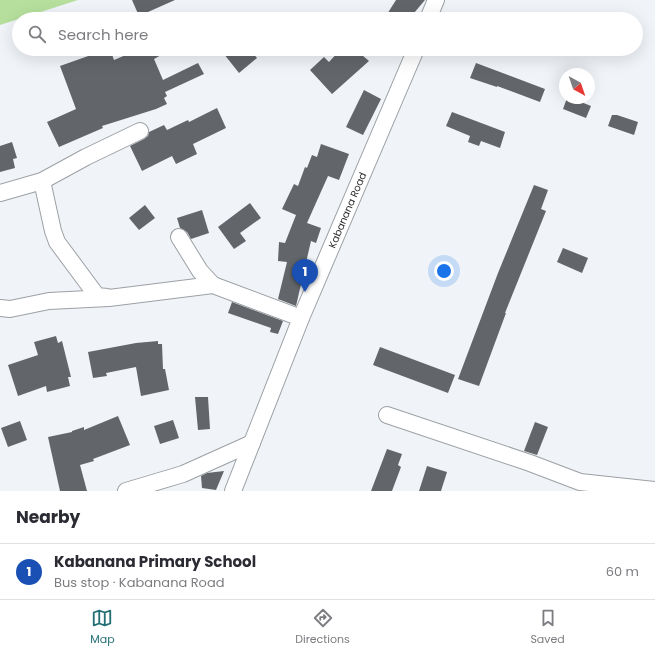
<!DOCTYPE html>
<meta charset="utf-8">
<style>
body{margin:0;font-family:Poppins,sans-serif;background:#f2f2f3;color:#2b2b33}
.compass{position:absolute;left:559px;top:68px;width:36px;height:36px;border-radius:50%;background:#fff;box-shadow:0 4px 16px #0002;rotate:140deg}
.you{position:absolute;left:444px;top:271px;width:14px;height:14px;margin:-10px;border:3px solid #fff;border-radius:50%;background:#1a73e8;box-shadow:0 0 0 6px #1a73e833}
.badge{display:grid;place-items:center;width:26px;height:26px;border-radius:50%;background:#236e75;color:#fff;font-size:13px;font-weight:700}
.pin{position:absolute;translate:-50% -33px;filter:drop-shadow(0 1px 2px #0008)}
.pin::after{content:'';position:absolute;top:21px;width:14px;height:12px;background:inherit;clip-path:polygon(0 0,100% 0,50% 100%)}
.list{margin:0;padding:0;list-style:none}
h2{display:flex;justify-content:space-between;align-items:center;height:52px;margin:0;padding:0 16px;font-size:17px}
h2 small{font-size:13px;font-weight:400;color:#7c7c81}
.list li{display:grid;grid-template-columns:26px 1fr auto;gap:12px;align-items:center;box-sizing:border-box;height:56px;padding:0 16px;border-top:1px solid #e1e1e2}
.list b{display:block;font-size:15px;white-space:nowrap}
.list p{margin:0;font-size:13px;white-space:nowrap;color:#7c7c81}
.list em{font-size:13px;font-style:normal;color:#7c7c81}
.icon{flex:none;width:22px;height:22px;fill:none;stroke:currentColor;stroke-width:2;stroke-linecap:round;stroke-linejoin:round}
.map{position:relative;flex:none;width:655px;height:491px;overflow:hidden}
.search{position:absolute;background:#fff;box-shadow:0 4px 16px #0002;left:12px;right:12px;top:12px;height:44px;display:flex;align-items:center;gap:10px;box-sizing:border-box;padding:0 14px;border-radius:22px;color:#7c7c81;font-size:15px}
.sheet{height:108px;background:#fff}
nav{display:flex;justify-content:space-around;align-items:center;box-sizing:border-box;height:56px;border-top:1px solid #e1e1e2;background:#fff;font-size:11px;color:#7c7c81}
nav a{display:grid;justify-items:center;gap:2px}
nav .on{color:#236e75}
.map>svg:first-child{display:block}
.green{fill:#b6df9d}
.building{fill:#62666a}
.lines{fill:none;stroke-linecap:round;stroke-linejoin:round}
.minor-casing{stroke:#9ca0a4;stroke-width:18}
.minor{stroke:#fff;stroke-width:16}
.labels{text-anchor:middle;stroke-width:4;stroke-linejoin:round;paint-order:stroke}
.street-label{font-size:10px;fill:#2a2b2d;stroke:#fff}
</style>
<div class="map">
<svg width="655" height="491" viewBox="0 0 655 491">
<rect width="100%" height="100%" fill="#f0f4f9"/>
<polygon class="green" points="0,0 78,0 0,25"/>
<g class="building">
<polygon points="132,0 175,0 139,16"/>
<polygon points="396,0 425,0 409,19 384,19"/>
<polygon points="108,49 110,49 114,60 140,49 172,49 154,59 163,80 198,63 204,74 165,92 167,96 164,98 167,104 156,109 102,126 103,128 59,147 47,122 76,109 60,66"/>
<polygon points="220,49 250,49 257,58 239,73"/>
<polygon points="341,49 355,49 369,61 332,94 310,70 324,57 329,62"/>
<polygon points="476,63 545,89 540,102 497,86 497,87 470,78"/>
<polygon points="364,90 381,99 363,135 346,127"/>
<polygon points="567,98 571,98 591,106 586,118 563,109"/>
<polygon points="217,108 226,128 193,144 197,154 176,164 172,156 142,171 130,146 144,139 148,136 149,132 164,125 167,130 188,120 189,122"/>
<polygon points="452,112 505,132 500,148 481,141 479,146 468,142 470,136 446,126"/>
<polygon points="612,115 617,115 638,122 634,135 608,126"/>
<polygon points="12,142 17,158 13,159 15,168 0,172 0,146"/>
<polygon points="321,144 349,154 339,180 328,176 307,223 321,228 316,243 311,241 296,306 278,299 287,262 278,261 279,242 285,243 296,215 282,209 294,184 298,186 305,167 307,168 312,155 317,157"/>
<polygon points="534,185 548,190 541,209 546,211 505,313 506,313 479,386 458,379 498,273"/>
<polygon points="250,203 261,218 240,233 246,241 234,249 218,227"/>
<polygon points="145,205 155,218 139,230 129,218"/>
<polygon points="202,210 209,233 191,239 187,232 180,228 177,218"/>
<polygon points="563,248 588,258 582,273 557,262"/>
<polygon points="232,302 283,321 278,334 270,332 271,328 228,313"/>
<polygon points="56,336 58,343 62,341 71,377 68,377 70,386 47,392 46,386 18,396 8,365 38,355 34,342"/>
<polygon points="158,341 158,344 162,344 163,369 165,369 169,390 141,396 136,367 106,373 107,376 93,378 88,352 136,343"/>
<polygon points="380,347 455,375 448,393 373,365"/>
<polygon points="195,397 208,397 210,429 198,430"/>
<polygon points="118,416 130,445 93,459 94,461 80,465 87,491 60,491 48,437 72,432 72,431 84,427 84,430"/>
<polygon points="173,420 179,438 160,444 154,426"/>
<polygon points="20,421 27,440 8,447 1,428"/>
<polygon points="535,422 548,427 537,455 524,451"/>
<polygon points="387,449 402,454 398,465 401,467 392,491 371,491"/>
<polygon points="427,466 447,472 441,491 419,491"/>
<polygon points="224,471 216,490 202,488 201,476 207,473"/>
</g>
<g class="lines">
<g class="minor-casing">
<g id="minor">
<polyline points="428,19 436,0"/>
<polyline points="42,181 53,231 57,242 97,296 107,297"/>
<polyline points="0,193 42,181 86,157 140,131"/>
<polyline points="179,237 200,271 213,285"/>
<polyline points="0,308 10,309 49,301 109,298 213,285 301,318"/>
<polyline points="387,415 530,463 580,482 655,490"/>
<polyline points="126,491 183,474 252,443"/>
<polyline points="233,491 301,318 416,49"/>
</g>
</g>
<use href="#minor" class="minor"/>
</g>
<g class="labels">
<g class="street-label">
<text transform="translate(347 210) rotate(-67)" y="4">Kabanana Road</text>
</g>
</g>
</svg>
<svg class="compass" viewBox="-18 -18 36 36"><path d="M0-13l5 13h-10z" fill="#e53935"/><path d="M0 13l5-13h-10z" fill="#7c7c81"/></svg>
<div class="you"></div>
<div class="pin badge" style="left:305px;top:292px;background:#1a4fb4">1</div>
<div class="search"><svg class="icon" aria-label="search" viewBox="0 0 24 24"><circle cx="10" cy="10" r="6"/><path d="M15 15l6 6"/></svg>Search here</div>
</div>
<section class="sheet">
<h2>Nearby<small></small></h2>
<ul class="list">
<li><span class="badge" style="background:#1a4fb4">1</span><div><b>Kabanana Primary School</b><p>Bus stop · Kabanana Road</p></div><em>60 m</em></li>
</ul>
</section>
<nav>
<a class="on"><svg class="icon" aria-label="map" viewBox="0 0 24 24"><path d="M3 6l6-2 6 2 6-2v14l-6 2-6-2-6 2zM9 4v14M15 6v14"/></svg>Map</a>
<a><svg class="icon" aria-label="directions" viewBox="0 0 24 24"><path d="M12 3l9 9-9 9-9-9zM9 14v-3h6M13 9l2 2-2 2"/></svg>Directions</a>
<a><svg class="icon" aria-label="saved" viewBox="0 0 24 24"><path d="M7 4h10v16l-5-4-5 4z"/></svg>Saved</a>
</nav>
